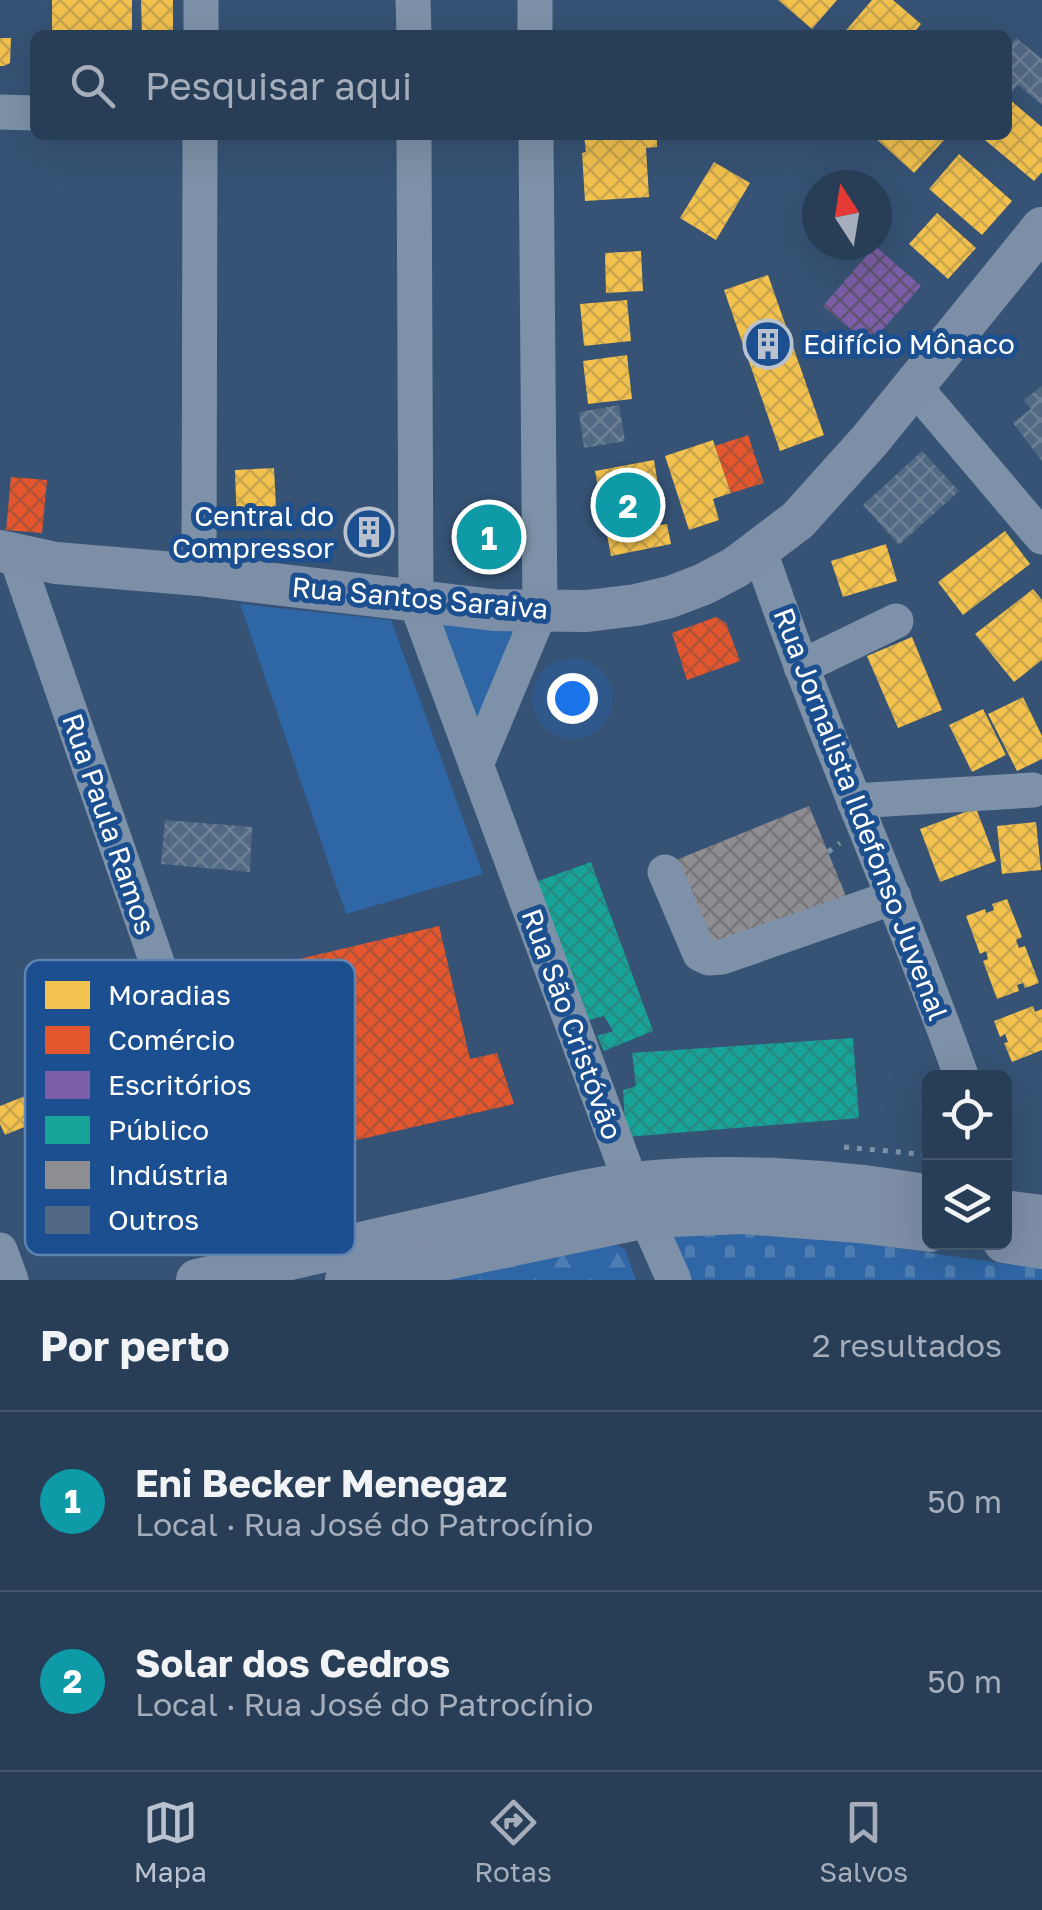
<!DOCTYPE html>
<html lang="pt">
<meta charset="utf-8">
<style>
body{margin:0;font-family:"Golos Text",sans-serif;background:#30455d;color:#f1f3f6}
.controls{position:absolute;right:30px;bottom:30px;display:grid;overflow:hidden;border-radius:15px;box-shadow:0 10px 40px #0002}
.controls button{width:90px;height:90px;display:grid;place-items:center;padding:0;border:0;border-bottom:2px solid #44576d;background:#283e57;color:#f1f3f6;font:50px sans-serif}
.compass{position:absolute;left:802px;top:170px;width:90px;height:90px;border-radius:50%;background:#283e57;box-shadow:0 10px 40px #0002;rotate:348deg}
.you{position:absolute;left:572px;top:698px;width:35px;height:35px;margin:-25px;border:8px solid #fff;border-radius:50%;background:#1a73e8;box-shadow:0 0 0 15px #1a73e833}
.badge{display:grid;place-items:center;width:65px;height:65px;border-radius:50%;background:#b9c2ce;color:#fff;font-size:32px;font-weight:700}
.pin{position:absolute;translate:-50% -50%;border:5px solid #fff;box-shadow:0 2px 10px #0006}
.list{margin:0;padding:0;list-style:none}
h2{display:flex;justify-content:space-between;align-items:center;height:130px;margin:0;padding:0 40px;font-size:42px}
h2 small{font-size:32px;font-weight:400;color:#a5aeba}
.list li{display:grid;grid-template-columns:65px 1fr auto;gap:30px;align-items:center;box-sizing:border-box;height:180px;padding:0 40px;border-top:2px solid #44576d}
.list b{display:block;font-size:38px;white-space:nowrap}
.list p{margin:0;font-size:32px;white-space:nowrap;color:#a5aeba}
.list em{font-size:32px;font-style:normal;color:#a5aeba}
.icon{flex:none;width:55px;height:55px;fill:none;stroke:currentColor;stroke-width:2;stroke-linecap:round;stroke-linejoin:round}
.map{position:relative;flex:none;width:1042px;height:1280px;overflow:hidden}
.search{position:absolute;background:#283e57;box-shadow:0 10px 40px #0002;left:30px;right:30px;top:30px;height:110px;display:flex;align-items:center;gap:25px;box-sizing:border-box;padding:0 35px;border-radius:15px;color:#a5aeba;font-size:38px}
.sheet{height:490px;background:#283e57}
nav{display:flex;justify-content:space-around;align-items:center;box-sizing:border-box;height:140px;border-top:2px solid #44576d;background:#283e57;font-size:28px;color:#a5aeba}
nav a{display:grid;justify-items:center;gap:5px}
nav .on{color:#b9c2ce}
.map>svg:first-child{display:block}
.grass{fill:#2f66a5}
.forest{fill:url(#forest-firs)}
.cemetery{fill:url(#cemetery-stones)}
.homes{fill:url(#homes-cross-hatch)}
.shops{fill:url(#shops-cross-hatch)}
.offices{fill:url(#offices-cross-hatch)}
.public{fill:url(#public-cross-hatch)}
.industry{fill:url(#industry-cross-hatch)}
.building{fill:url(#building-cross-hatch)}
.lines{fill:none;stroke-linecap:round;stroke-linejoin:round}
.path{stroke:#7d92a8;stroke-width:5;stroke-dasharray:5 8;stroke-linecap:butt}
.minor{stroke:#7d92a8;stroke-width:35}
.major{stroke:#7d8ea7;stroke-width:42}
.labels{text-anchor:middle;stroke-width:10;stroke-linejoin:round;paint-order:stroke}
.poi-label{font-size:28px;fill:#fff;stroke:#1b4f8f;text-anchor:start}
.street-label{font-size:28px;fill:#fff;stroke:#1b4f8f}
.key{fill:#1b4f8f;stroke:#5f84b1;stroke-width:2.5}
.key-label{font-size:28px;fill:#fff}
</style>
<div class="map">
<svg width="1042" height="1280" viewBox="0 0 1042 1280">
<defs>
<pattern id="forest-firs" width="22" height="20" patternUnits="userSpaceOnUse" patternTransform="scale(2.5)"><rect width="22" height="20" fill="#2f66a5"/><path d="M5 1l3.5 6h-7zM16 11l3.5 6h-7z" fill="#4e7db2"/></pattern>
<pattern id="cemetery-stones" width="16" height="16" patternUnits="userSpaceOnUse" patternTransform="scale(2.5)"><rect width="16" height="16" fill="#2f66a5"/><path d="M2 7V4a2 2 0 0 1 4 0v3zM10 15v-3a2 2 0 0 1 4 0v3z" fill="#4e7db2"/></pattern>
<pattern id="homes-cross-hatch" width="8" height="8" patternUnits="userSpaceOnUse" patternTransform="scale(2.5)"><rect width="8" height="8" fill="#f2c14e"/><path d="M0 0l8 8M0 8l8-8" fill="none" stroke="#c8a44e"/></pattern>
<pattern id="shops-cross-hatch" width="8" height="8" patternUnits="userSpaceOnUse" patternTransform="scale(2.5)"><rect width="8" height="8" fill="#e4572e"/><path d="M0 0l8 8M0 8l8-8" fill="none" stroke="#af5338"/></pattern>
<pattern id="offices-cross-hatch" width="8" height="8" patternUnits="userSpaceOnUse" patternTransform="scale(2.5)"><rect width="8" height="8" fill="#7b5ea7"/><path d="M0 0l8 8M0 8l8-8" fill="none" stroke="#5f5370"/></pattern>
<pattern id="public-cross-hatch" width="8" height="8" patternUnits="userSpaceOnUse" patternTransform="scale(2.5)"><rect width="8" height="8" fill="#17a398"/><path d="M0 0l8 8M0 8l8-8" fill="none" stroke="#278981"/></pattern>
<pattern id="industry-cross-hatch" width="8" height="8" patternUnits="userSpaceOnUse" patternTransform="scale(2.5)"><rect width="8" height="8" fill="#8d8d92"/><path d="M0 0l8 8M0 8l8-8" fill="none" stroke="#76767a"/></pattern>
<pattern id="building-cross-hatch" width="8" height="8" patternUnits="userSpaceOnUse" patternTransform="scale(2.5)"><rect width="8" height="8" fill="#526984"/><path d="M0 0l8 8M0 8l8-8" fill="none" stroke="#6c8096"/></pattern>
</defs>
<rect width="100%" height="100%" fill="#365274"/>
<g class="grass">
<polygon points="240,604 391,620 483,874 346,914"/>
<polygon points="448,618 518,626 479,727 440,628"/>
</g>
<polygon class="forest" points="611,1243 625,1249 636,1280 428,1280"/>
<polygon class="cemetery" points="752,1234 842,1240 1042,1269 1042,1280 684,1280 668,1236"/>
<g class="homes">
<rect x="52" y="0" width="80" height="35"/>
<polygon points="141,0 173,0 173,35 142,35"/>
<polygon points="778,0 837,0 812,29"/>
<polygon points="872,0 893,0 921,24 912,35 842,35"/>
<polygon points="0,38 11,38 10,63 4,66 0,66"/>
<polygon points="1009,99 1042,127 1042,172 1034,181 979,135 1007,135"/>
<polygon points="584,135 657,135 657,147 646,148 649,197 585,201 582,153 586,152"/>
<polygon points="872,135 941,135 945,139 914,173"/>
<polygon points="959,154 1012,201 982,235 929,189"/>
<polygon points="714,162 750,183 716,240 680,218"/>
<polygon points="937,213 976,248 948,279 909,244"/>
<polygon points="641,251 643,291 606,293 605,253"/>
<polygon points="768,275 824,435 780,451 724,290"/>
<polygon points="627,300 631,341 584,346 580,304"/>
<polygon points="627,355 632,399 588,404 583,361"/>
<polygon points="713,440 731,493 713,499 719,520 689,530 665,456"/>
<polygon points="654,460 658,485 652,487 659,525 667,524 671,544 611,556 595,471"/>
<polygon points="274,468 277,526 237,528 235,470"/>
<polygon points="1005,531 1030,564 963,615 938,582"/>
<polygon points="886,544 897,581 843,597 831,561"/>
<polygon points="1033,589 1042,600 1042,660 1014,682 975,634"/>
<polygon points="912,637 942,710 898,728 867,656"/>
<polygon points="1023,697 1042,736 1042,759 1017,771 988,714"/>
<polygon points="983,709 1006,755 972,772 949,725"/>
<polygon points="976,808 996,861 940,882 920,829"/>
<polygon points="1036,822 1041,870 1002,874 997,826"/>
<polygon points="1007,899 1022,937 1016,940 1019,948 1025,946 1039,983 1025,988 1023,983 1017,985 1019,991 997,999 983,961 988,959 986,951 980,954 966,916 985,909 986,913 994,910 992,904"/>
<polygon points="1033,1006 1035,1012 1042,1009 1042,1050 1012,1062 1004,1043 1008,1042 1005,1034 1000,1037 994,1021"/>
<polygon points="53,1085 63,1111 5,1135 0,1124 0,1106"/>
</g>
<g class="shops">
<polygon points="748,435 764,483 731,493 715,446"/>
<polygon points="11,477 47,480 42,533 6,530"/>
<polygon points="716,617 726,623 740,661 687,680 672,633"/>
<polygon points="439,926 470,1059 497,1053 514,1104 265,1161 249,1094 296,1080 299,1053 280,1057 264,989 283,985 278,964"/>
</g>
<polygon class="offices" points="875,246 921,286 869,345 823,306"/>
<g class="public">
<polygon points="591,862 653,1031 604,1051 597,1036 613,1031 604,1016 585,1021 527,885"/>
<polygon points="853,1038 859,1118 626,1137 623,1090 636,1086 632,1053"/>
</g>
<polygon class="industry" points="809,806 846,896 712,950 676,860"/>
<g class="building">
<polygon points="1016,38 1042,59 1042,105 1018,85 1012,92 1007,88 1007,48"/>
<polygon points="1042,386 1042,461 1013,423 1031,409 1024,400"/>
<polygon points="619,405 625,441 584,448 579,412"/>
<polygon points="922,451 959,491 899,545 863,505"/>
<polygon points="356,508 386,510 383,556 353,554"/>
<polygon points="464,514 515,515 513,561 462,560"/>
<polygon points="165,820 252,827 250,872 161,864"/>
</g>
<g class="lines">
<g class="path">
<polyline points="828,852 840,843"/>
<polyline points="844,1147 930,1155"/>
</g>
<g class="minor">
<polyline points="413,0 414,35"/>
<polyline points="535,0 535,35"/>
<polyline points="201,35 201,0"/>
<polyline points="0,112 35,113"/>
<polyline points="414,135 416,602 631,1183 674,1280"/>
<polyline points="914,386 1042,537"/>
<path d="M760,551C820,729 899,900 962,1078"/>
<polyline points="15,553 262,1265"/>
<polyline points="199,575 200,135"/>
<polyline points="801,667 896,621"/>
<polyline points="476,765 540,612 536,135"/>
<polyline points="854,801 1033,790"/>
<polyline points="665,872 700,954 709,958 722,957 894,897"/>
<polyline points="0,1250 11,1280"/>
</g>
<g class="major">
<polyline points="0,551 56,563 199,575 494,610 587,611 636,605 670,597 704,584 736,567 798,520 870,440 1042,228"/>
<polyline points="1004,1211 1042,1216"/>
<polyline points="1004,1242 1042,1248"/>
<path d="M197,1280C289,1259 380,1239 471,1218C525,1205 580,1189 635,1183C727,1173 838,1179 930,1196"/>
<polyline points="346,1280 647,1217 743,1213 859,1222 930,1231"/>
</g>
</g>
<defs>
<g id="building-ring" transform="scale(2.5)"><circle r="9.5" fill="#1b4f8f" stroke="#b9c2ce" stroke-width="1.5"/><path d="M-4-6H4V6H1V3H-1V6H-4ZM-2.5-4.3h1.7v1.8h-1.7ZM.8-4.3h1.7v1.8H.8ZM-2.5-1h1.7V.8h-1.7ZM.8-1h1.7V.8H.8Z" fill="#b9c2ce"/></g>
</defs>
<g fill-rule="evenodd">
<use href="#building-ring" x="768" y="344"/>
<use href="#building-ring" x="369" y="532"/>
</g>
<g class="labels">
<g class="poi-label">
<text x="803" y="354">Edifício Mônaco</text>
<text x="334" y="526" text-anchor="end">Central do<tspan x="334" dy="32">Compressor</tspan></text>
</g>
<g class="street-label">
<text transform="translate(420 598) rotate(5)" y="10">Rua Santos Saraiva</text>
<text transform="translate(861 814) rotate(69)" y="10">Rua Jornalista Ildefonso Juvenal</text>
<text transform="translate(109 824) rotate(71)" y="10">Rua Paula Ramos</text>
<text transform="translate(572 1024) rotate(70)" y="10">Rua São Cristóvão</text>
</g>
</g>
<rect x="25" y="960" width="330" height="295" rx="15" class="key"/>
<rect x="45" y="981" width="45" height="28" fill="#f2c14e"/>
<rect x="45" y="1026" width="45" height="28" fill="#e4572e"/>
<rect x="45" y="1071" width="45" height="28" fill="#7b5ea7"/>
<rect x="45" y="1116" width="45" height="28" fill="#17a398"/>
<rect x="45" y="1161" width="45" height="28" fill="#8d8d92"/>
<rect x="45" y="1206" width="45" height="28" fill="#526984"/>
<g class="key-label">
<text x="108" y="1005">Moradias</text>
<text x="108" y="1050">Comércio</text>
<text x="108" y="1095">Escritórios</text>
<text x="108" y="1140">Público</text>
<text x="108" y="1185">Indústria</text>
<text x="108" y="1230">Outros</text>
</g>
</svg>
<div class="controls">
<button><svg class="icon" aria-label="locate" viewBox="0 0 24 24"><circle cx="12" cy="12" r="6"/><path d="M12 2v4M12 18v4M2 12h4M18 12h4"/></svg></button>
<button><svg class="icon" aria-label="layers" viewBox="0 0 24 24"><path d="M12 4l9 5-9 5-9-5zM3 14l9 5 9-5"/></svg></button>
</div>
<svg class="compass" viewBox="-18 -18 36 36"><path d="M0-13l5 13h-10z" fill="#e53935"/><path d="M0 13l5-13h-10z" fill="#a5aeba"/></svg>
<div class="you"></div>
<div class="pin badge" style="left:489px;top:537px;background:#0f9aa8">1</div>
<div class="pin badge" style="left:628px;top:505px;background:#0f9aa8">2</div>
<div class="search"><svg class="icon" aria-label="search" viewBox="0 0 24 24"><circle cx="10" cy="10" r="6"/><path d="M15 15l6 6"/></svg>Pesquisar aqui</div>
</div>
<section class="sheet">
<h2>Por perto<small>2 resultados</small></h2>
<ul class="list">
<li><span class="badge" style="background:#0f9aa8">1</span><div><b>Eni Becker Menegaz</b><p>Local · Rua José do Patrocínio</p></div><em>50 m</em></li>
<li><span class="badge" style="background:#0f9aa8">2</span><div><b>Solar dos Cedros</b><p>Local · Rua José do Patrocínio</p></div><em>50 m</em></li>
</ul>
</section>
<nav>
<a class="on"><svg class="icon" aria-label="map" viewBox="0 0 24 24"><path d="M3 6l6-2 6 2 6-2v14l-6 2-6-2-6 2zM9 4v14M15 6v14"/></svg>Mapa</a>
<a><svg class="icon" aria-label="directions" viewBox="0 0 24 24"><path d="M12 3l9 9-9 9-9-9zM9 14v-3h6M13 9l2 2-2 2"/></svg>Rotas</a>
<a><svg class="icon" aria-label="saved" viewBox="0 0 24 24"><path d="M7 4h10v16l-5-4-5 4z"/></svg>Salvos</a>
</nav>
